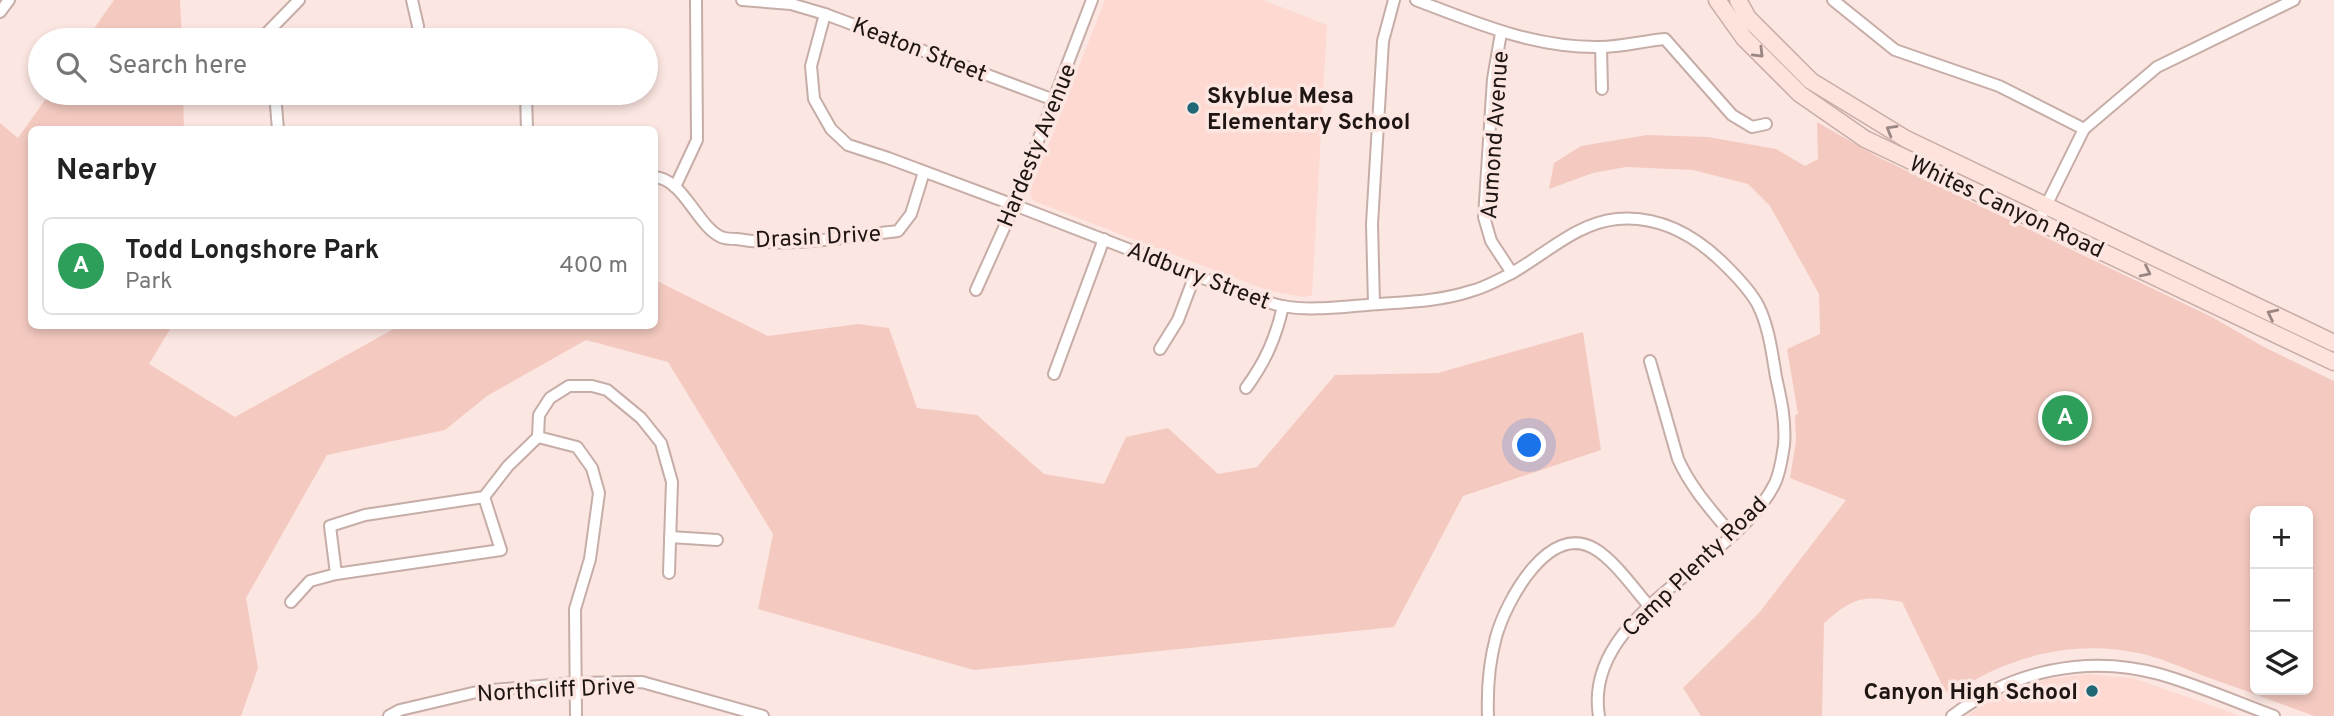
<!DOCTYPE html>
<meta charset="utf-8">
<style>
body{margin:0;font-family:Overpass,sans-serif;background:#f2f2f2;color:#222}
.controls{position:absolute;right:21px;bottom:21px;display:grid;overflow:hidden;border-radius:10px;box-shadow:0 4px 10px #0003}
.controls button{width:63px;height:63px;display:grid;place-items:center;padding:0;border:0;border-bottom:2px solid #e0e0e0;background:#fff;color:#222;font:35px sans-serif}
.you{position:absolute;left:1530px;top:446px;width:24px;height:24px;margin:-18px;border:5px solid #fff;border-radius:50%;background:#1a73e8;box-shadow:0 0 0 10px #1a73e833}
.badge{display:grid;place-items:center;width:46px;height:46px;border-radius:50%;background:#206876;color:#fff;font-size:23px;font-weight:700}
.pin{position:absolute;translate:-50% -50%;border:4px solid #fff;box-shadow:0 2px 7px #0006}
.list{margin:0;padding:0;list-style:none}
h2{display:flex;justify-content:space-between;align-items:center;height:91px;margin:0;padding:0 28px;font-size:30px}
h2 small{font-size:23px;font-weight:400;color:#767676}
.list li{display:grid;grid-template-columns:46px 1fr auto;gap:21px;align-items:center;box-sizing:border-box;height:98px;margin:0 14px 14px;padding:0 14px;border:2px solid #e0e0e0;border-radius:10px}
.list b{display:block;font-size:26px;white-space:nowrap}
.list p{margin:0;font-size:23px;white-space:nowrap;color:#767676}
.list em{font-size:23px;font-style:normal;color:#767676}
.icon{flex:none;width:38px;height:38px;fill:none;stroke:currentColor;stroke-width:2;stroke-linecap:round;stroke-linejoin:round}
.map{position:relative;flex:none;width:2334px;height:716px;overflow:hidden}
.search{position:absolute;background:#fff;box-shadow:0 4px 10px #0003;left:28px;top:28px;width:630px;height:77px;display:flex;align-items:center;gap:18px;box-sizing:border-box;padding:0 24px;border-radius:38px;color:#767676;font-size:26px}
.panel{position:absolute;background:#fff;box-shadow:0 4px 10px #0003;left:28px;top:126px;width:630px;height:203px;border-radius:10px}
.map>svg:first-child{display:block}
.built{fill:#fdd9d1}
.green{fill:#f4cac0;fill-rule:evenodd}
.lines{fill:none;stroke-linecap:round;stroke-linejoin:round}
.minor-casing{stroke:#c7ada7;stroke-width:14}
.secondary-casing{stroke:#c7ada7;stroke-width:19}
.minor{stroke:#fff;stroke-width:10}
.secondary{stroke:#fee2dc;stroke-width:16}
.oneway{stroke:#9a8682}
.poi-dot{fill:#206876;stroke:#fce6e1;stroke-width:2.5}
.labels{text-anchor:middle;stroke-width:7;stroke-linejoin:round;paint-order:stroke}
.street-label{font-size:23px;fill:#1f1614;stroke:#fce6e1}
.poi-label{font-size:23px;font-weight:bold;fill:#1f1614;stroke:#fce6e1;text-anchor:start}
</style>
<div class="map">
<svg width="2334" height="716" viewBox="0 0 2334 716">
<rect width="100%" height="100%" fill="#fce6e1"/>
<g class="built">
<polygon points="1105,0 1263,0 1327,25 1312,295 1304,297 1269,291 1034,201 1031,197 1030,192"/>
<polygon points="2088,674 2133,678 2241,716 1966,716 1998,696 2023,686 2047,679"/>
</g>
<g class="green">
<polygon points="114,0 180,0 182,40 86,40"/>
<polygon points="50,93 183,93 184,129 32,130 32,326 172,326 149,364 235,417 399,326 654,326 655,280 768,336 858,324 889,328 917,408 977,415 1044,474 1104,484 1126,437 1168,428 1218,474 1257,467 1335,375 1438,373 1583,332 1601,450 1463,496 1394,627 974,670 758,609 773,534 668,362 586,340 487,396 445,430 327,455 246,598 258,668 241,716 0,716 0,123 18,138"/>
<path d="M1817,122L1876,156L2212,317L2262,346L2334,381V716H2315C2278,703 2241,689 2204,676C2183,668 2161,658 2138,653C2073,639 2004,657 1951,695L1944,689L1902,602C1863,595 1854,597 1824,623L1822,716H1701L1683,688L1759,613L1846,500L1790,478L1796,441L1795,415L1798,414L1787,349L1820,334L1819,294L1770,206L1748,184L1693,170L1626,167L1593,173L1549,189L1554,163L1581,146L1647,135L1708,137L1776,149L1805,166L1818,159ZM2255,511H2308V690H2255Z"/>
</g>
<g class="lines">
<g class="minor-casing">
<g id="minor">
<polyline points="412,0 418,26 418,40"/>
<polyline points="742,0 791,4 825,14 1054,100"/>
<path d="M1416,0C1476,23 1534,48 1600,47C1621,47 1643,41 1665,39L1732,115L1752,127L1766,124"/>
<polyline points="1833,0 1895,50 1999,86 2084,129"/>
<polyline points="0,12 9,0"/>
<path d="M825,14L811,66L814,99L831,129L848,145L888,158L1022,208L1252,297C1262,300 1272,304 1282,306C1310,311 1339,307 1367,305C1402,302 1438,302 1471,291C1484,288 1498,280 1510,274C1545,255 1576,223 1617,219C1662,215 1698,237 1728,268C1739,279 1751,292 1758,305C1769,327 1772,353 1776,377C1781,399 1786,421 1784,445C1782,458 1780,474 1774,485C1734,564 1582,614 1599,716"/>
<polyline points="1501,33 1493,79 1484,217 1491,241 1512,273"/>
<polyline points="260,40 299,0"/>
<polyline points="1601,47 1602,89"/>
<polyline points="275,93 278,130"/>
<polyline points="526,93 527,130"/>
<polyline points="406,97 407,93"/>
<path d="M654,177C683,178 697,226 721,237C726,239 732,239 737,239C789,248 845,237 898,231L911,214L924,172"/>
<polyline points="675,187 697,140 696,0"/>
<polyline points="2039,220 2084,129 2157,67 2294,0"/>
<polyline points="976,290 1008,219 1092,0"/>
<polyline points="1374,304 1372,224 1383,41 1394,0"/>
<polyline points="1160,349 1178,320 1195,275"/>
<path d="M1650,361L1678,459C1691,488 1712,511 1732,535"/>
<polyline points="1054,374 1104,239"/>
<path d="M1246,388C1265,362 1276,338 1283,306"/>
<polyline points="538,437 539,415 550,398 569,386 592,386 607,390 641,418 661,443 672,482 669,573"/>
<polyline points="670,537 717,540"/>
<polyline points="336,574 330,526 365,515 484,497 508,466 538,437 577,447 592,468 599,493 590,559 575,609 576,716"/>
<polyline points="291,602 310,581 336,574 501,550 484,497"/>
<polyline points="389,716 400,710 481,691 574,683 642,682 763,716"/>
<path d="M1488,716C1487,689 1489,663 1496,637C1506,601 1549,521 1595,549C1614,560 1635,590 1650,607"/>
<path d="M1952,716C2011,671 2087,654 2159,674C2198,685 2236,702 2274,716"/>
</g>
</g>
<g class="secondary-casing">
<g id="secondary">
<polyline points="1717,0 1744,38 1800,94 1865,139 2334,362"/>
<polyline points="1738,0 1748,18 1811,81 1906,139 2334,343"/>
</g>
</g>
<use href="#minor" class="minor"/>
<use href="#secondary" class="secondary"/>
</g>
<defs><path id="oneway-chevron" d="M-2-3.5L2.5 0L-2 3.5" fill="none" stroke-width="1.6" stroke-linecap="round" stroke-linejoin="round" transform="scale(1.75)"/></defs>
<g class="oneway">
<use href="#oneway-chevron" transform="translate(1759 53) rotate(45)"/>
<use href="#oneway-chevron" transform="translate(1891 130) rotate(-150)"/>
<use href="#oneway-chevron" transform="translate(2146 272) rotate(26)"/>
<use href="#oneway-chevron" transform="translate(2272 314) rotate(-154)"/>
</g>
<g class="poi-dot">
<circle cx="1193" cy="108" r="7"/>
<circle cx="2092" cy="691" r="7"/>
</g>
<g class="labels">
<g class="street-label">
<text transform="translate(920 49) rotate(21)" y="8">Keaton Street</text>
<text transform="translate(1494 135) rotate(-86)" y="8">Aumond Avenue</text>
<text transform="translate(1036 145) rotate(-68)" y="8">Hardesty Avenue</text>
<text transform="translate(2007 206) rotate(25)" y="8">Whites Canyon Road</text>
<text transform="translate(818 236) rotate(-3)" y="8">Drasin Drive</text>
<text transform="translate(1199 275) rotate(21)" y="8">Aldbury Street</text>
<text transform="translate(1694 566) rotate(-44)" y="8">Camp Plenty Road</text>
<text transform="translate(556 689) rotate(-3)" y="8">Northcliff Drive</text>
</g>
<g class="poi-label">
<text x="1207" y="103">Skyblue Mesa<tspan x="1207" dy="26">Elementary School</tspan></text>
<text x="2078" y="699" text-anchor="end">Canyon High School</text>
</g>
</g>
</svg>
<div class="controls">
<button>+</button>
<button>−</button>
<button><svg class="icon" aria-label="layers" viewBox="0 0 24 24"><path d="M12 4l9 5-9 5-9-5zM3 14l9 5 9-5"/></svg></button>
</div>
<div class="you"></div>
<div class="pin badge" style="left:2065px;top:418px;background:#2e9e5b">A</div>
<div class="search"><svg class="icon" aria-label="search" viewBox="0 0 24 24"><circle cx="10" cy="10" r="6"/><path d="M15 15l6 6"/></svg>Search here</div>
<section class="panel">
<h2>Nearby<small></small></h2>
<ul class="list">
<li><span class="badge" style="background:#2e9e5b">A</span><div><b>Todd Longshore Park</b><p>Park</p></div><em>400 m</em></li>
</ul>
</section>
</div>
